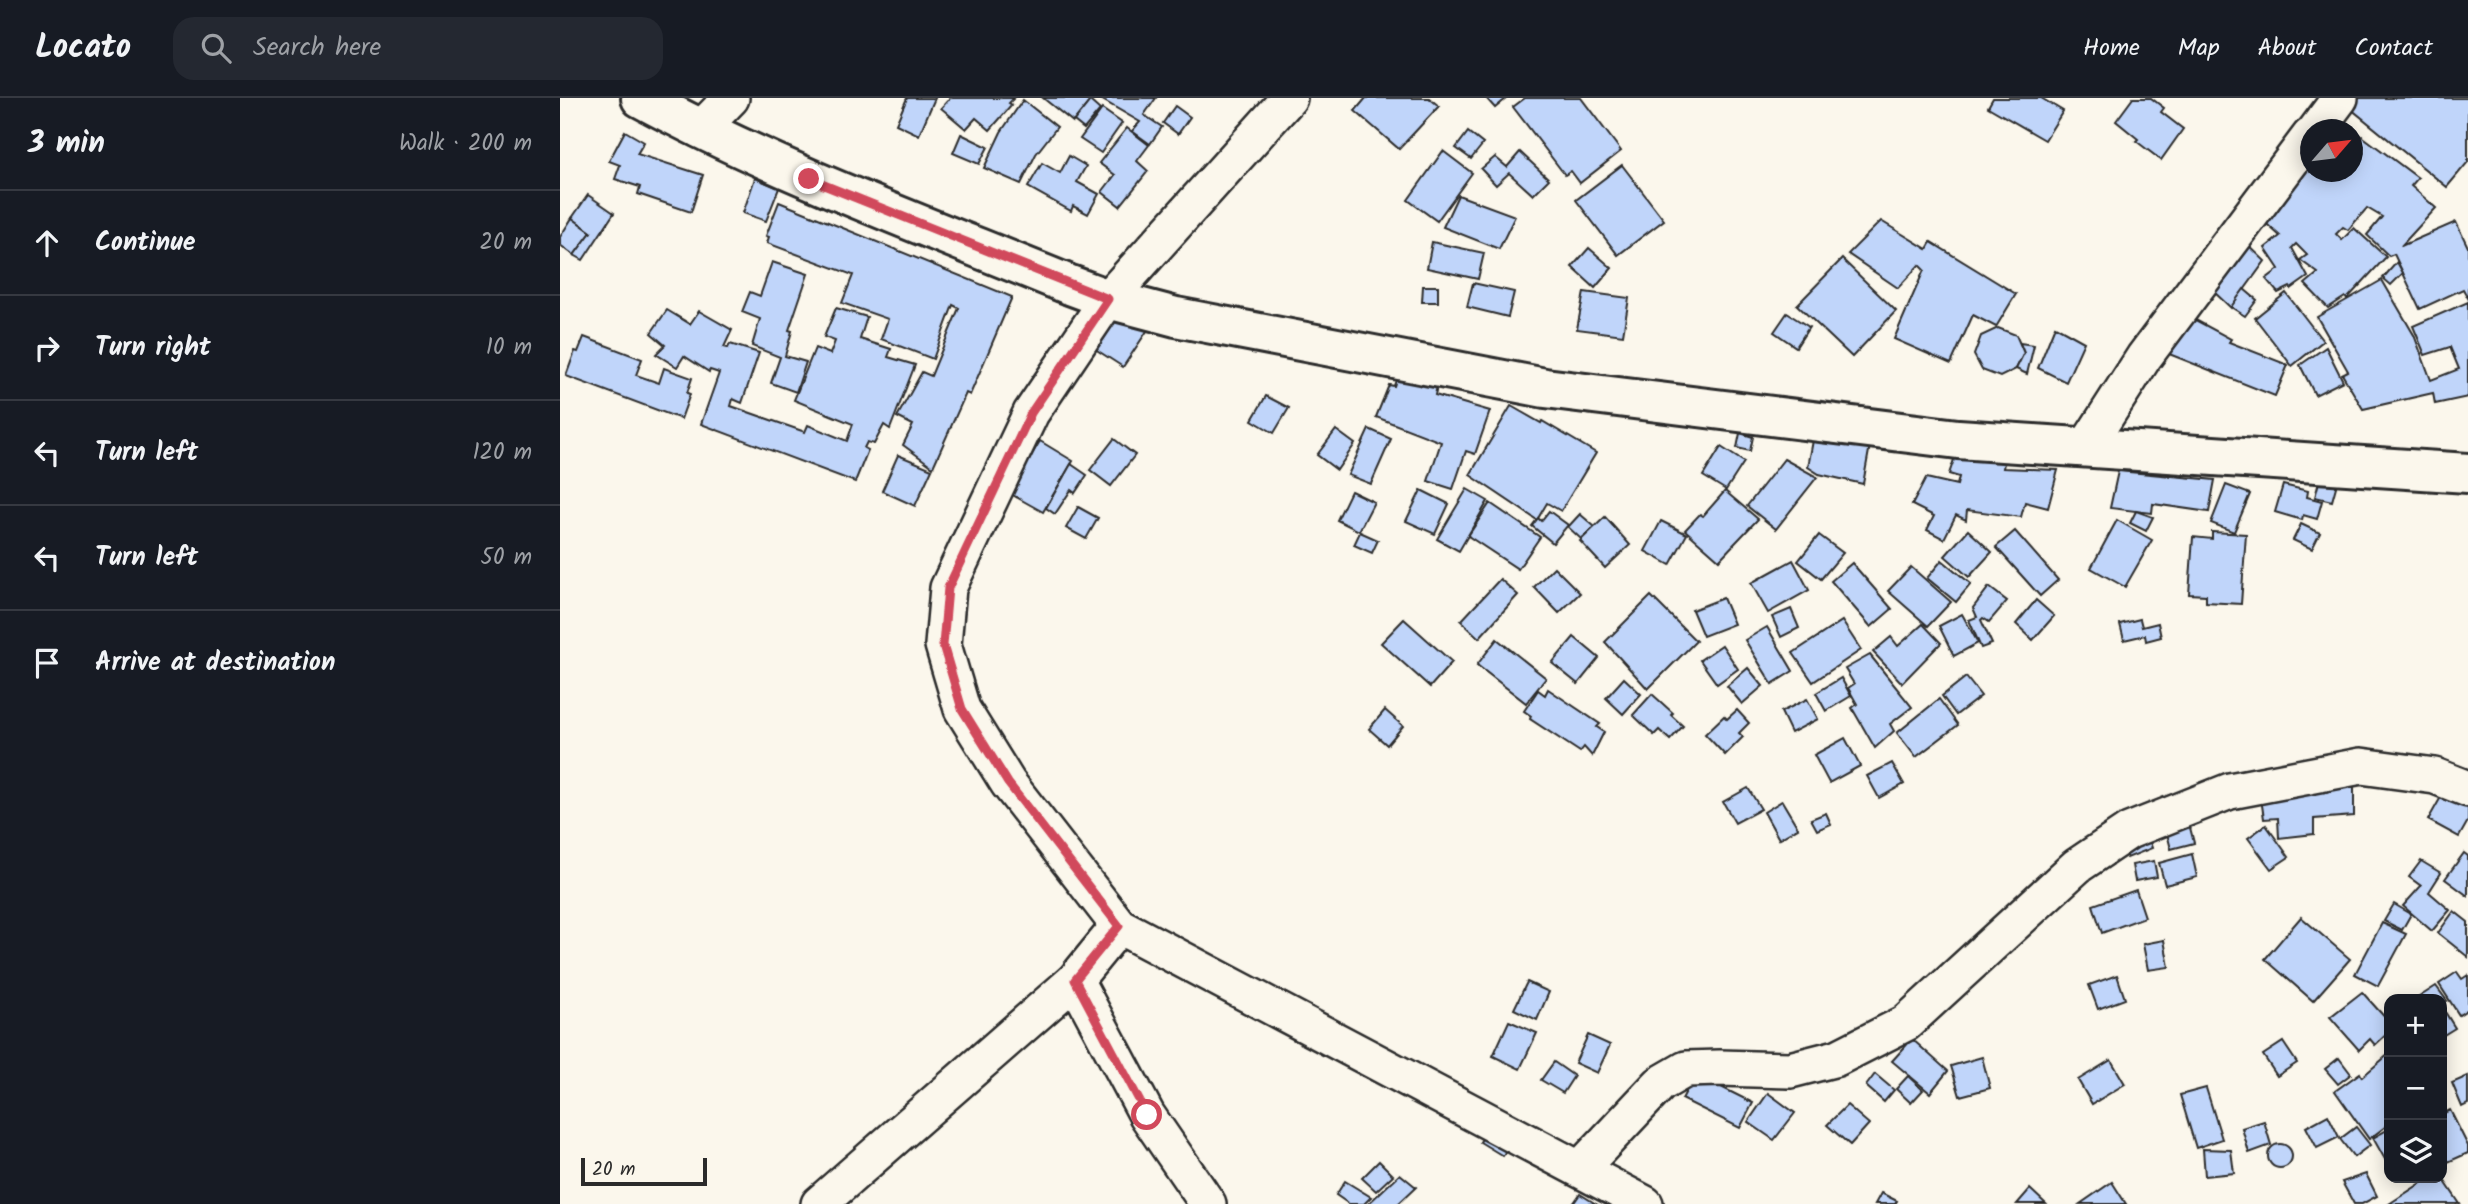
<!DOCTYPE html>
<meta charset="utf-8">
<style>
body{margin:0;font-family:Kalam,sans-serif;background:#242831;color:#f1f3f6}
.controls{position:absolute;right:21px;bottom:21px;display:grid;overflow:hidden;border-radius:14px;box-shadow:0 4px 18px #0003}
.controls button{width:63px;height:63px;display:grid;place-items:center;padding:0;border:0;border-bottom:2px solid #363941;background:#171b24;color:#f1f3f6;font:35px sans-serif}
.compass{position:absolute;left:1740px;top:21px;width:63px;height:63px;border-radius:50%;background:#171b24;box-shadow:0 4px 18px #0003;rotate:62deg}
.scale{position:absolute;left:21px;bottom:18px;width:126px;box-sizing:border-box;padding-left:7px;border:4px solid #2b2b2b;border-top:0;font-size:19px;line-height:24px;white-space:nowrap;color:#2b2b2b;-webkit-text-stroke:5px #fbf7ec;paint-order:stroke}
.stop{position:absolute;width:21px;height:21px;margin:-16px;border:5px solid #d1495b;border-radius:50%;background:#fff}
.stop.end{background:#d1495b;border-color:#fff;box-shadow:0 2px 7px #0008}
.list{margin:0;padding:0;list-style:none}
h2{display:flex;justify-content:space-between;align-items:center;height:91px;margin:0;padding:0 28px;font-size:30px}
h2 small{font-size:23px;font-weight:400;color:#9ea1a6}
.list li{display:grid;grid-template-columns:46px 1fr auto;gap:21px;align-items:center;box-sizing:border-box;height:105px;padding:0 28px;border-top:2px solid #363941}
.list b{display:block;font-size:26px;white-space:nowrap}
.list em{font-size:23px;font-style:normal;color:#9ea1a6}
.icon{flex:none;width:38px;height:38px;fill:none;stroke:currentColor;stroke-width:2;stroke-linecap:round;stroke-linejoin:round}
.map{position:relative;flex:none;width:1908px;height:1106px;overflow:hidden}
header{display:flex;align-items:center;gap:42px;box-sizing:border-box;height:98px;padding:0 35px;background:#171b24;border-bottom:2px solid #363941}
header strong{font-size:33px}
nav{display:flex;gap:38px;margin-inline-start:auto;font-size:24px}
.search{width:490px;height:63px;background:#242831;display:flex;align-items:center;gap:18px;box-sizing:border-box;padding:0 24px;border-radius:21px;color:#9ea1a6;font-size:26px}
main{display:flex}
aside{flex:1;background:#171b24}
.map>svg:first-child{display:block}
.building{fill:#c0d5fa;stroke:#2b2b2b;stroke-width:2}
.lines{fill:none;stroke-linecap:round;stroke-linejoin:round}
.minor-casing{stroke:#2b2b2b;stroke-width:40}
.secondary-casing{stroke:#2b2b2b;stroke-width:44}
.minor{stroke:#fbf7ec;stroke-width:35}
.secondary{stroke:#fbf7ec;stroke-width:38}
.route{stroke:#d1495b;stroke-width:9}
</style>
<header>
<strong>Locato</strong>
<div class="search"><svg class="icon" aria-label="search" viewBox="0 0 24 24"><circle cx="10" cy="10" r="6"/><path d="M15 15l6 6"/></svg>Search here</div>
<nav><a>Home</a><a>Map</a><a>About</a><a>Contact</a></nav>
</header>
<main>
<aside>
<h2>3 min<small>Walk · 200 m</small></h2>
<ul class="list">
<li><svg class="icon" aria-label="ahead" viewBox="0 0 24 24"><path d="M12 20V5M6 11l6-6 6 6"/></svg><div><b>Continue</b></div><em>20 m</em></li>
<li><svg class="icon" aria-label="right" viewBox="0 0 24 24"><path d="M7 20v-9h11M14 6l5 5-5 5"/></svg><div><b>Turn right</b></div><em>10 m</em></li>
<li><svg class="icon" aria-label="left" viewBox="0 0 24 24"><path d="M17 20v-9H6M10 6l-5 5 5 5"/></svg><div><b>Turn left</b></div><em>120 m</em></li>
<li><svg class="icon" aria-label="left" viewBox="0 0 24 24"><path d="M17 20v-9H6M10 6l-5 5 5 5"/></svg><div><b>Turn left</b></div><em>50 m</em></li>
<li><svg class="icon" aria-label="arrive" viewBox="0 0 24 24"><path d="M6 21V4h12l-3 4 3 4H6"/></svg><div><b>Arrive at destination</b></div></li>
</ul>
</aside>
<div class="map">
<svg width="1908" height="1106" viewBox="0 0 1908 1106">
<rect width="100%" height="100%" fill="#fbf7ec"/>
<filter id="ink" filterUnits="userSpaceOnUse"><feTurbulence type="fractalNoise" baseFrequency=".0143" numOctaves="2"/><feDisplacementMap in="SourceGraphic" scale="14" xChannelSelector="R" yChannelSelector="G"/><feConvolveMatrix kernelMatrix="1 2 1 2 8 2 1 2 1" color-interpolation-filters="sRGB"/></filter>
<g filter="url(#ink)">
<g class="building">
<polygon points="347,0 375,0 359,37 336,26"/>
<polygon points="390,0 454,0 449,5 452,7 430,32 416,20 406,31 381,10"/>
<polygon points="483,0 527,0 530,3 513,24"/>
<polygon points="539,0 596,0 584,17 602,29 590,46 572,33 580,24"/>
<polygon points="806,0 869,0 879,8 839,51 795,13"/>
<polygon points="926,0 947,0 935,10"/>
<polygon points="965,0 1021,0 1061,53 1020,85 1011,73 1005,77 953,9"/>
<polygon points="1433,0 1481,0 1503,13 1485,42 1428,9"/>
<polygon points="1573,0 1591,0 1604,10 1601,14 1623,31 1601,62 1576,43 1578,41 1556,23"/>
<polygon points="1790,0 1908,0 1908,64 1887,89 1785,6"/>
<polygon points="463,2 497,29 476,56 461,86 424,70 441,34"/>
<polygon points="530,3 540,12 524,31 514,23"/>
<polygon points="615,8 630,19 618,36 603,25"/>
<polygon points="542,11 562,25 541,55 520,41"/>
<polygon points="567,30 589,47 577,63 588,73 560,108 542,94 555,77 539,65"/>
<polygon points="1794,32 1858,80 1851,88 1876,110 1841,148 1896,124 1908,149 1908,200 1903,191 1860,211 1834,156 1829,158 1807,137 1822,119 1807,110 1788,132 1783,129 1776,136 1782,142 1794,130 1826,159 1787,201 1785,199 1768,210 1745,186 1758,175 1740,162 1747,157 1736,146 1732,150 1748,179 1731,191 1730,189 1718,195 1706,181 1719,171 1705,150 1720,138 1699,119 1750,66 1750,74 1792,74"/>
<polygon points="65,33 84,44 77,56 143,77 131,114 78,96 80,89 55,81 60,67 49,63"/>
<polygon points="908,34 923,46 911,61 896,50"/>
<polygon points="401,36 428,49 419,66 393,55"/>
<polygon points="883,53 912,75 877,123 848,102"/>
<polygon points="960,54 989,81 973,97 949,75 936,87 921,71 935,59 947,69"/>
<polygon points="509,58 526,68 517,84 539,96 528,116 513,108 511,113 468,89 482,65 500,75"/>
<polygon points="1062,67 1104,122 1058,157 1016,102"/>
<polygon points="195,80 219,90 206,123 183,115"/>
<polygon points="28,97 54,115 23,162 14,157 31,134 12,120"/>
<polygon points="898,97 955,118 939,151 883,129"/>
<polygon points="219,104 452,199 410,297 406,295 373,369 343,347 353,327 337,319 362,274 371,278 399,210 393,207 373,261 321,241 328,221 282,205 293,177 207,145 209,139 206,138"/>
<polygon points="12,120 31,134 14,157 0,147 0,139"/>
<polygon points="1321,123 1367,151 1371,144 1456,196 1436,229 1413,217 1391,266 1334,241 1364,172 1359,167 1338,190 1288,156"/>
<polygon points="1684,143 1705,163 1671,210 1652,192"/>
<polygon points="872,144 924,155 918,181 867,170"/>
<polygon points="1029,150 1052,170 1035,190 1012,169"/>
<polygon points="1282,161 1336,213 1292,259 1237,207"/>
<polygon points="212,164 248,176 229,232 232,233 225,258 246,264 236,294 211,285 220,259 192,248 200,221 182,214 190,194 200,198"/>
<polygon points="1837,164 1843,175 1831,187 1823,180"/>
<polygon points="1822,182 1854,237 1871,282 1899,271 1890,249 1865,257 1853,228 1908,204 1908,299 1875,306 1873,295 1803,311 1782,276 1788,273 1757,219"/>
<polygon points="913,185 954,194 948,219 907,209"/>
<polygon points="863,188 878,188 878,204 862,204"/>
<polygon points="1684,191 1697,202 1685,218 1671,209"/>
<polygon points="1024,194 1069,200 1063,237 1017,231"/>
<polygon points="1726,195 1763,243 1732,268 1695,220"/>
<polygon points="558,209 589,230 563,269 532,249"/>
<polygon points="276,210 307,219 300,241 331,251 328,259 355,267 330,331 324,327 314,346 307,344 304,350 308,352 295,384 141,326 159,275 150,272 149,274 124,258 117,269 96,256 105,247 91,235 107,212 130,226 139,213 172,232 164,249 168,250 170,246 199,255 182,305 173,301 171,308 245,334 248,327 287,343 293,326 234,302 255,250 270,256 275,243 264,239"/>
<polygon points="1227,215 1249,229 1236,249 1214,234"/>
<polygon points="1628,218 1671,241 1669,244 1728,267 1715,298 1604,254"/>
<polygon points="1495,228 1524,244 1506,284 1478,270"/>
<polygon points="1438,230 1456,237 1464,255 1456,271 1440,279 1422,272 1414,257 1421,238"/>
<polygon points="24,239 82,261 76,277 99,285 104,270 132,280 127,295 130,296 121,321 6,278 15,253 18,254"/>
<polygon points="1460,245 1474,247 1467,276 1456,271 1464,255"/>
<polygon points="1766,249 1783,283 1755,297 1740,267"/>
<polygon points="837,279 877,288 875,297 930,313 915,356 906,353 893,391 868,383 881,344 816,319 829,287 834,288"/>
<polygon points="706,298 729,310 714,335 692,322"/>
<polygon points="951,308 981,325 982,323 1036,355 1001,413 987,405 977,422 910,377"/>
<polygon points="809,331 831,341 811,386 788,377"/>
<polygon points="776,332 795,346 777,372 757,357"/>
<polygon points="1180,335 1193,339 1190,353 1177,350"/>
<polygon points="1254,337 1310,347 1303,386 1259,376 1248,369"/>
<polygon points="554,341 575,357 551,388 530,372"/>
<polygon points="480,343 513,363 483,414 449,395"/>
<polygon points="1161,349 1184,364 1166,392 1143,378"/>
<polygon points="1396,356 1444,365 1443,370 1498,372 1488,410 1465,404 1461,419 1407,412 1406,422 1396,417 1384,441 1367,432 1374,418 1352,407 1366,380 1397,387 1399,379 1389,376"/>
<polygon points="338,357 372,371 355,408 322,393"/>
<polygon points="1224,361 1257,379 1216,431 1187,408"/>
<polygon points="511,366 527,377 515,395 511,392 495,416 486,410"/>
<polygon points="1558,373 1655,382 1649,414 1593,406 1592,415 1550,410"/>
<polygon points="1760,380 1777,385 1772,403 1755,399"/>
<polygon points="1666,387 1690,396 1674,434 1651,425"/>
<polygon points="1723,387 1748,393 1747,399 1762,403 1757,421 1743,417 1742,422 1715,414"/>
<polygon points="907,391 928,403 899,453 877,441"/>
<polygon points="861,392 889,406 875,436 846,423"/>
<polygon points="791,393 814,404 799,433 777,422"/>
<polygon points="1165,393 1198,421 1159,462 1125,432 1140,416 1143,418"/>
<polygon points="930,405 980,439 958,471 908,438"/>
<polygon points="518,409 538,420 526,441 506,430"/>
<polygon points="989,413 1008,427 993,445 972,428 978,420 981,423"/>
<polygon points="1576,413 1593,419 1586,433 1570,425"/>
<polygon points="1020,416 1035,429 1021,441 1008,429"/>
<polygon points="1045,419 1070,447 1045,470 1020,443"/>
<polygon points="1557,422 1592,442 1565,489 1531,470"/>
<polygon points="1101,423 1127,436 1110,467 1085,453"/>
<polygon points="1741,426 1760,435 1752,451 1733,442"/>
<polygon points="1408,432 1432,454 1409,479 1385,458"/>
<polygon points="1455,433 1498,482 1480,498 1436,449"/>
<polygon points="800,434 818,442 812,455 794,447"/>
<polygon points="1652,434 1686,436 1681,506 1646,504 1646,497 1629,496 1633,439 1652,441"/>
<polygon points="1259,437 1283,455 1261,481 1238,463"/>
<polygon points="1233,462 1249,492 1208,515 1191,485"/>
<polygon points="1382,462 1411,486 1396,504 1367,480"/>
<polygon points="1292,465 1332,511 1311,529 1271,483"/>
<polygon points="994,469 1020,495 999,515 974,489"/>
<polygon points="1351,469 1391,504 1368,528 1328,493"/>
<polygon points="940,481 958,497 919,540 901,523"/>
<polygon points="1429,489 1447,503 1429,524 1423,520 1421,522 1432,546 1421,550 1409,522 1417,519 1413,510"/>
<polygon points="1091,498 1136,543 1088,591 1045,544"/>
<polygon points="1163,500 1174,526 1143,538 1132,512"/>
<polygon points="1476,502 1494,518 1473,542 1456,526"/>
<polygon points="1231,511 1239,530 1221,539 1212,519"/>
<polygon points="1402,516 1418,545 1394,558 1379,528"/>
<polygon points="844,521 892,564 870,589 821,545"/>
<polygon points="1580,521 1582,529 1598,525 1601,539 1586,543 1585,537 1564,542 1560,526"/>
<polygon points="1282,523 1301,552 1253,584 1233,555"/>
<polygon points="1363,526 1381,545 1342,585 1313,554 1331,539 1338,548"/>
<polygon points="1207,529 1233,573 1212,586 1185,542"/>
<polygon points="1014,539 1039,560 1018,586 992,565"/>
<polygon points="937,541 986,580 966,605 917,567"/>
<polygon points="1162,547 1178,571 1157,586 1140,562"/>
<polygon points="1310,557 1352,609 1330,626 1334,633 1315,650 1292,610 1297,606 1288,590 1294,586 1285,571"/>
<polygon points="1188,570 1203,588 1182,606 1167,588"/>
<polygon points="1406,579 1421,598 1396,617 1382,598"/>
<polygon points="1064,580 1081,596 1063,616 1046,600"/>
<polygon points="1281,580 1291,598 1266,613 1256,595"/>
<polygon points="988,591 1040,626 1037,629 1044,634 1032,658 1024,649 1020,654 970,621 971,618 964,613 978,592 985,597"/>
<polygon points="1092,596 1113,615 1111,617 1123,628 1110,642 1099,632 1094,637 1073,617"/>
<polygon points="1247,601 1258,621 1231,635 1221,614"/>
<polygon points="1379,601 1398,627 1356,659 1337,635"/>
<polygon points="825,612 843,628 827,647 809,631"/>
<polygon points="1177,612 1189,625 1179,635 1183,639 1165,657 1145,636 1164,618 1167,621"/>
<polygon points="1285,640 1300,668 1269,685 1254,657"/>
<polygon points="1332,665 1344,686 1319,700 1307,678"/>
<polygon points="1794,685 1794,718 1754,721 1754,736 1719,740 1718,720 1704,721 1700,693"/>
<polygon points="1188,690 1201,711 1175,725 1163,704"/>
<polygon points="1881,699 1908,709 1908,723 1899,739 1868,722"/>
<polygon points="1222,703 1238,730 1219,741 1204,714"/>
<polygon points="1266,715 1271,726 1257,732 1251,721"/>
<polygon points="1627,718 1634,745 1611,751 1604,724"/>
<polygon points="1706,727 1729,759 1711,771 1688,740"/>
<polygon points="1586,733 1592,750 1567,760 1560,744"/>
<polygon points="1904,755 1908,758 1908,798 1885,781"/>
<polygon points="1632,756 1637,779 1605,787 1599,765"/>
<polygon points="1594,763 1597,779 1575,783 1572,767"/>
<polygon points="1861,763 1881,775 1869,794 1890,812 1872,833 1843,808 1861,788 1849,779"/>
<polygon points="1576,792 1585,819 1542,835 1533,807"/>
<polygon points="1834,806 1851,816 1842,832 1824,823"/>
<polygon points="1894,813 1908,824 1908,859 1878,835"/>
<polygon points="1741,819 1790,861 1753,903 1705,861"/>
<polygon points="1822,825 1846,836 1818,888 1795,876"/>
<polygon points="1604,842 1609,869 1588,872 1583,846"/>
<polygon points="1897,874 1902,881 1908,877 1908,911 1899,917 1879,886"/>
<polygon points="1557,877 1565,901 1538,911 1529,887"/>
<polygon points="967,884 989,894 977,922 954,911"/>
<polygon points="1876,888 1887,903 1882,906 1882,901 1860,901 1859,899"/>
<polygon points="1802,894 1829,924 1829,934 1815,947 1810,941 1799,952 1770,919"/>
<polygon points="1882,909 1895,930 1882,938"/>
<polygon points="949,923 977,935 960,971 933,958"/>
<polygon points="1028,937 1050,947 1037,975 1015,965"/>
<polygon points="1352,941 1388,973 1370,995 1332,963"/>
<polygon points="1723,944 1737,965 1717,978 1703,957"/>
<polygon points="1829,956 1829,1026 1809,1041 1775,993 1800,975 1802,979"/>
<polygon points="1422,959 1430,990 1400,998 1391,968"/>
<polygon points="1779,960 1791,976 1778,986 1765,971"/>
<polygon points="1551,962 1565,986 1532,1006 1518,982"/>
<polygon points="994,964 1014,978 1003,995 981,982"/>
<polygon points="1135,976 1193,1005 1180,1030 1122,1001"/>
<polygon points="1315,976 1334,992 1324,1004 1306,988"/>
<polygon points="1348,978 1363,992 1351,1005 1336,991"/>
<polygon points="1908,978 1908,1006 1902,1009 1892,985"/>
<polygon points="1646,990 1662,1041 1636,1050 1620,997"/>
<polygon points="1208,995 1235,1015 1214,1042 1188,1024"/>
<polygon points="1287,1007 1309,1026 1290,1047 1267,1027"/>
<polygon points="1890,1012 1908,1048 1908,1055 1888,1064 1882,1049 1882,1016"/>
<polygon points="1768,1017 1779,1039 1757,1050 1746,1029"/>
<polygon points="1704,1023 1711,1047 1689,1055 1682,1030"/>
<polygon points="1796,1029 1810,1047 1794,1059 1780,1041"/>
<polygon points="1829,1031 1829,1064 1827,1065 1813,1040"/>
<polygon points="925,1035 950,1048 943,1058 920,1044"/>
<circle cx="1720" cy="1058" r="12"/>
<polygon points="1643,1051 1671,1052 1674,1075 1645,1078"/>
<polygon points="819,1063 833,1077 816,1093 802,1080"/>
<polygon points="840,1076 856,1089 838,1106 808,1106"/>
<polygon points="1806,1076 1817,1098 1802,1106 1794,1106 1782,1084"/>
<polygon points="1882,1079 1900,1106 1829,1106 1869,1080"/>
<polygon points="785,1083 811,1099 804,1106 789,1106 776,1097"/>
<polygon points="1552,1084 1566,1106 1520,1106"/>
<polygon points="1470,1091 1486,1106 1457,1106"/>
<polygon points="1321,1095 1337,1103 1335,1106 1315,1106"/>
<polygon points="1020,1096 1036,1106 1013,1106"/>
</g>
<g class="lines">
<g class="minor-casing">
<g id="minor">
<polyline points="729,0 548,201 471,315 388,490 383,547 402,611 448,685 559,828 1085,1106"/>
<polyline points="140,32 171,0"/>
<polyline points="1756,32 1780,0"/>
<polyline points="1526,349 1584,259 1750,38"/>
<polyline points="515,882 587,1017 648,1106"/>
<polyline points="1020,1071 1100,986 1126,971 1160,970 1230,972 1277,960 1346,925 1517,768 1569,733 1670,693 1801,668 1875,678 1908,691"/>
<polyline points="259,1106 515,882 559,828"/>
</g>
</g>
<g class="secondary-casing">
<path id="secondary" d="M81,0C218,74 366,128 510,187L548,201L616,219L985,290L1398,341L1908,375"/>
</g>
<use href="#minor" class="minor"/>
<use href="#secondary" class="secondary"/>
</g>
</g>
<g class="lines" filter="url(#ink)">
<polyline class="route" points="249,81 548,201 471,315 388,490 383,547 402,611 448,685 559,828 515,882 587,1017"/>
</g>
</svg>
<div class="controls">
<button>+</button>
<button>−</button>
<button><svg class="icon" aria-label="layers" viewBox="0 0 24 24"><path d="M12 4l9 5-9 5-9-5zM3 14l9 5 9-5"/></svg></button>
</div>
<svg class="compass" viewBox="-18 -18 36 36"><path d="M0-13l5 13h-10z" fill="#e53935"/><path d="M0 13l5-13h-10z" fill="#9ea1a6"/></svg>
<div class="scale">20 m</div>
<div class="stop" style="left:587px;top:1017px"></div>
<div class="stop end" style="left:249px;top:81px"></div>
</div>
</main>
